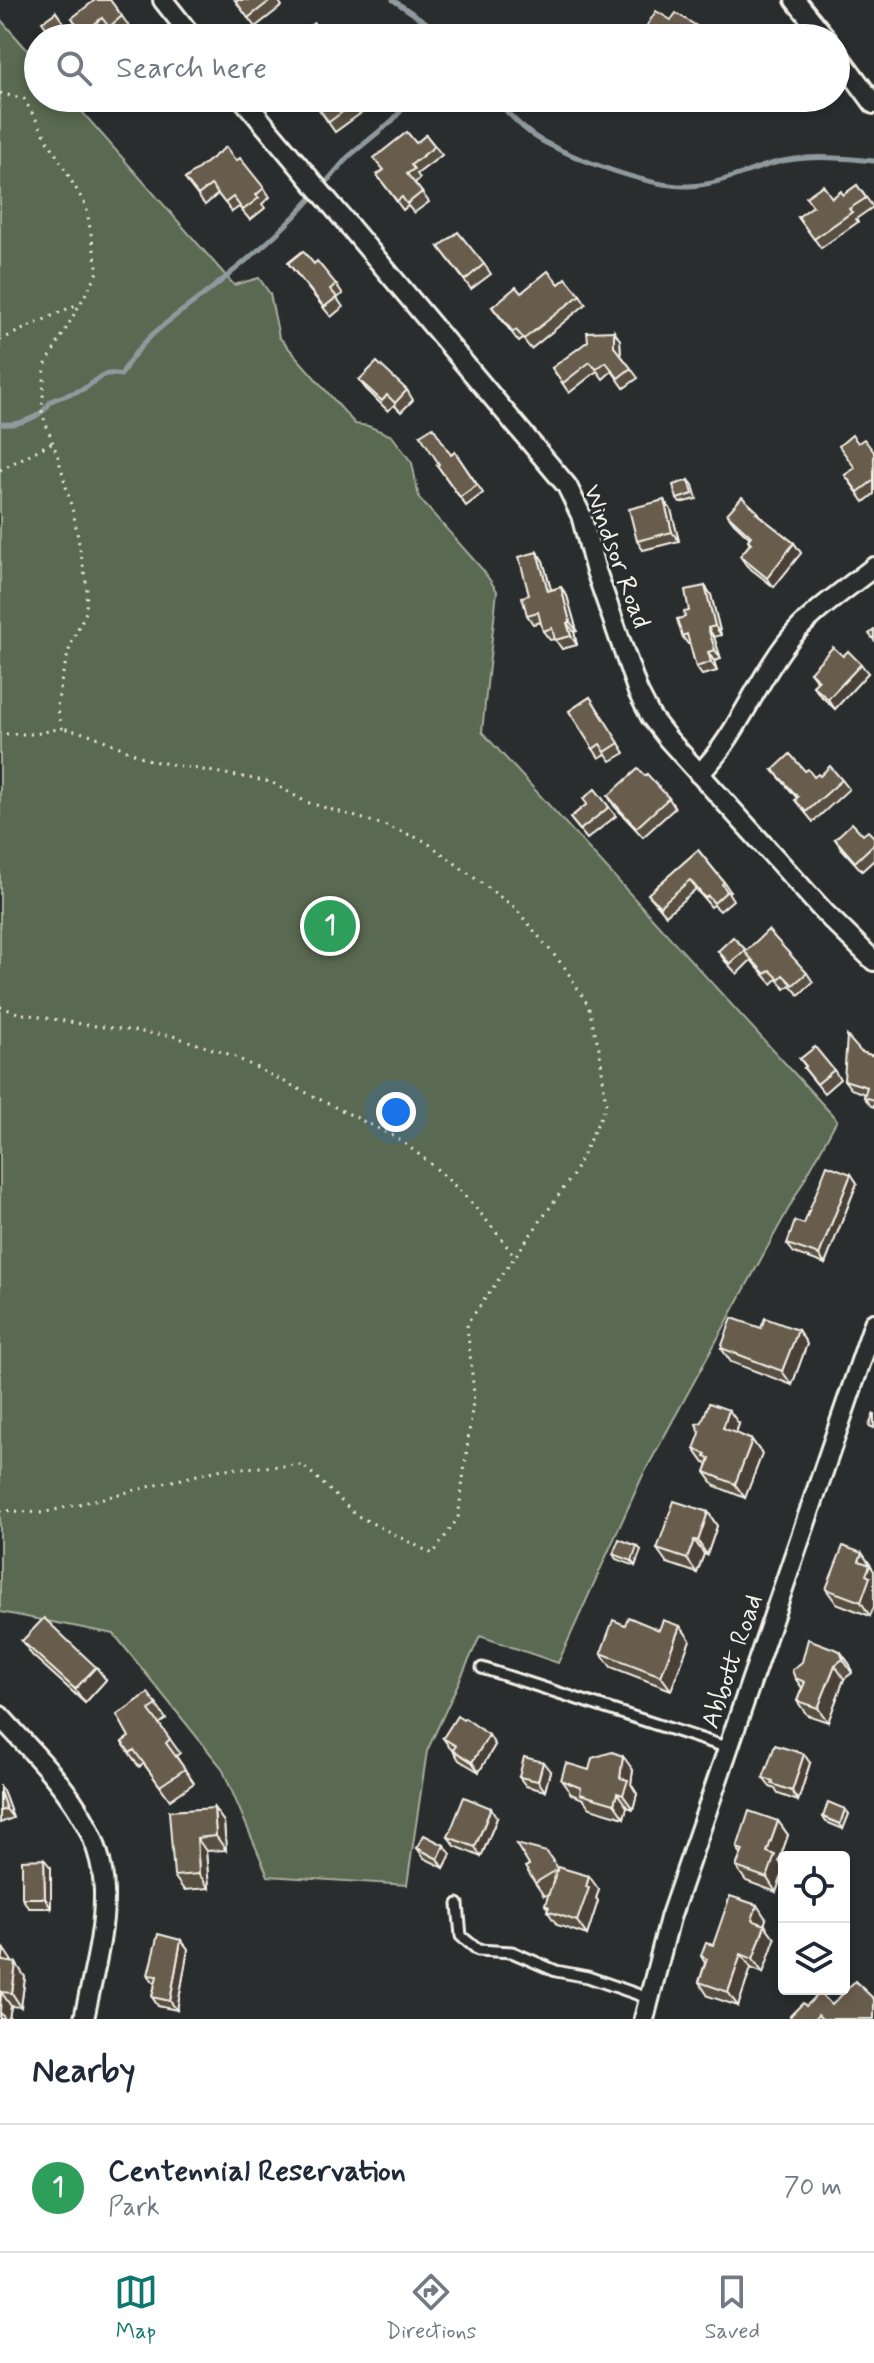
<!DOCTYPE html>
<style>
body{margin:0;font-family:Mynerve,sans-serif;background:#f6f6f7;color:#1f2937}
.controls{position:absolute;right:24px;bottom:24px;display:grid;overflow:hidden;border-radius:8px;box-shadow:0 4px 12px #0003}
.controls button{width:72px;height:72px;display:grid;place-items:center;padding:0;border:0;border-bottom:2px solid #e0e1e3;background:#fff;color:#1f2937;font:40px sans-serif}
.you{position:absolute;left:396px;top:1112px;width:28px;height:28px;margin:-20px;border:6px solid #fff;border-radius:50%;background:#1a73e8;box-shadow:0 0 0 12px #1a73e833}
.badge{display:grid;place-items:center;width:52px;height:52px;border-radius:50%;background:#0f766e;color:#fff;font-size:26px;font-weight:700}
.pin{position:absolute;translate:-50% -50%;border:4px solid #fff;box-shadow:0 2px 8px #0006}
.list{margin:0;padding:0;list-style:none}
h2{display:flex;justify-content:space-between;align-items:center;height:104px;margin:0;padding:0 32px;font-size:34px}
h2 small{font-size:26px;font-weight:400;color:#747a83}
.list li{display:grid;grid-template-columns:52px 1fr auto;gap:24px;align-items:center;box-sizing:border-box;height:128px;padding:0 32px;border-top:2px solid #e0e1e3}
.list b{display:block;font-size:30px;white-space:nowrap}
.list p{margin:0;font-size:26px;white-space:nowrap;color:#747a83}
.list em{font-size:26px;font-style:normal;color:#747a83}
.icon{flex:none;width:44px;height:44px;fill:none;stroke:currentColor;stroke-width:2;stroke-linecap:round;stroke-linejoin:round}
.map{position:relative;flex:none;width:874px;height:2019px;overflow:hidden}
.search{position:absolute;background:#fff;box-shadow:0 4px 12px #0003;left:24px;right:24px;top:24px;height:88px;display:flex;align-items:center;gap:20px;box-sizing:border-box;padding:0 28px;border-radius:44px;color:#747a83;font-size:30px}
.sheet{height:232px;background:#fff}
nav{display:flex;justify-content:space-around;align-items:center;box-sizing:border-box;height:112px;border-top:2px solid #e0e1e3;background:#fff;font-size:22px;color:#747a83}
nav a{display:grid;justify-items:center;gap:4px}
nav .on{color:#0f766e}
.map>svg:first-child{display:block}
.green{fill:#5a6951;stroke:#a7ad9c;stroke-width:2}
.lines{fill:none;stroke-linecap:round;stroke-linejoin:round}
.stream{stroke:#8f9a9f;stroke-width:5}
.service-casing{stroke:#f4f1e8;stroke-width:15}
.minor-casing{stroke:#f4f1e8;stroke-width:24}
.path{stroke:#f4f1e8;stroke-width:3;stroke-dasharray:2 6;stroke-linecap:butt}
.service{stroke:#2a2d2e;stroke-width:9}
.minor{stroke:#2a2d2e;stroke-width:18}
.wall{fill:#595043;stroke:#f4f1e8;stroke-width:2}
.shaded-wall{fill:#484137;stroke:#f4f1e8;stroke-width:2}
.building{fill:#675d4e;stroke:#f4f1e8;stroke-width:2}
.labels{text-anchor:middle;stroke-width:6;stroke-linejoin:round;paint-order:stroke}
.street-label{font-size:26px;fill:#f4f1e8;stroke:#2a2d2e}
</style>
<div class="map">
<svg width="874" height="2019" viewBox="0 0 874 2019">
<rect width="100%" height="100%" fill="#2a2d2e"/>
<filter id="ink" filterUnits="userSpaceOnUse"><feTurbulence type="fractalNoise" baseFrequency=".0125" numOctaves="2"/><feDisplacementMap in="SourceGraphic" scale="16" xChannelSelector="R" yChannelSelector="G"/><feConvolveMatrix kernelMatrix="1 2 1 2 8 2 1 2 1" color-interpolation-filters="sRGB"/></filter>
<g filter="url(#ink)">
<polygon class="green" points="0,19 38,62 38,98 70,98 234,285 259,278 270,294 279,337 355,424 368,426 392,436 412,463 419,498 483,570 497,591 482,732 837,1120 642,1477 558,1663 480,1636 427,1751 407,1885 268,1876 222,1768 114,1634 0,1612"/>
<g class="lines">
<g class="stream">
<polyline points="393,0 427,23 443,38"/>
<path d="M495,98C509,115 525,132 544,142C578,160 652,188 689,186C717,185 744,172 771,164C805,154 840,158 874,161"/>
<polyline points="323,186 348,157 392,121 412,98"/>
<path d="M0,424C18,426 43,417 51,401C62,396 78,392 87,387C101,377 102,371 121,375C145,331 178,316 215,286C251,257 286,228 316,193"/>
</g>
<g class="service-casing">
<g id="service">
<polyline points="482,1668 729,1748"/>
<polyline points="458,1904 461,1936 478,1950 512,1952 556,1971 588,1977 648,1998"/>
</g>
</g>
<g class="minor-casing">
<g id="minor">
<polyline points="163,0 193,38"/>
<polyline points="795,0 826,38"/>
<polyline points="836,52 874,104"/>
<polyline points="242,98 567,486 581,515 595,568 638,692 651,717 668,739 825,913 874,961"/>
<path d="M699,774C736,738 754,686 785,645C808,614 844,591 874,567"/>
<path d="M0,1716C45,1767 103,1818 104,1892C105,1934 92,1978 84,2019"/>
<polyline points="644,2019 670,1918 874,1323"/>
</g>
</g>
<g class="path">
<polyline points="0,93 24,99 86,206 98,272 45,366 42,413 58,457 74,516 87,587 86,612 71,643 62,677 57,706 62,728 35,734 0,734"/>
<polyline points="0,340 80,303"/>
<polyline points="0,470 53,442"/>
<path d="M0,1007L18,1013L81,1024L173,1036L231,1055L395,1137C446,1172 478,1207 515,1257"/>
<polyline points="0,1510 42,1513 222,1469 303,1465 356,1515 433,1554 458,1518 474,1394 467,1324 573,1175 606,1106 600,1052 588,1005 565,968 515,908 425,841 387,826 306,802 271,782 152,761 92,735 62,728"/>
</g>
<use href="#service" class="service"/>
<use href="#minor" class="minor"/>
</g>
<g class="wall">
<polygon points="110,0 129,26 116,36 108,27 95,38 86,38 72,18"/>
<polygon points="235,0 278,0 282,6 255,27"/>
<polygon points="56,12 74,38 54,38"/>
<polygon points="671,20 709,38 654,38 646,27"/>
<polygon points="311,98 355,98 364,111 335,132"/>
<polygon points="762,98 792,98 793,99 768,106"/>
<polygon points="426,135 442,155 417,174 420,178 415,183 429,202 414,213 408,206 403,210 377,175"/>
<polygon points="236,161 264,188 270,197 262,204 265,208 250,220 239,207 232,212 218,194 205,205 185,179"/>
<polygon points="857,185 873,207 856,219 858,222 821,248 798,217 832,198 843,195"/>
<polygon points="439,247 484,264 491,274 471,289"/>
<polygon points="288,263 314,264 336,284 343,294 337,298 343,307 331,317"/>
<polygon points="559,284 580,295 586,304 531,349 523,339 519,342 492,307"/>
<polygon points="620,340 621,355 638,378 624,388 612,371 603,379 597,371 569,393 552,368"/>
<polygon points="359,380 407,390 413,400 401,412 394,405 388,411 366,389"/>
<polygon points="858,443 874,452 874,494 864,502 845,475 855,468"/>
<polygon points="455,452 483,493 466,506 437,465"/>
<polygon points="689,480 693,485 697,499 680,503 677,499"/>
<polygon points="664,500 671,510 679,541 643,550 637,541"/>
<polygon points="758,512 762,518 794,543 801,553 774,587 747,566 740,556 750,544 748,540 750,538 734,523 727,514"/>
<polygon points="537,552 543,561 551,590 561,587 567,596 577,631 574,632 577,645 562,649 555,639 550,640 543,631 541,622 533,624 527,615"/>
<polygon points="705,586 711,595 721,635 714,637 721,659 714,661 717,671 702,675 696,667 690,644 688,644 682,636 685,617"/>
<polygon points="843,656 868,673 835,709 820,695 813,686 817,681 810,672"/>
<polygon points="590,697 625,753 611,761 606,754 599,758 569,711"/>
<polygon points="773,770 805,771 814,777 820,776 842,780 849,789 813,822 795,800 797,798"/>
<polygon points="645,776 669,798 675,808 643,837 614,806 608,796"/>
<polygon points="595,789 616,816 587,839 570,818 587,804"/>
<polygon points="863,835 874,837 874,860 862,871 841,848 835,839"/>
<polygon points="698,850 724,882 730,891 728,892 733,900 720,911 714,905 711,907 696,889 666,915 648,894"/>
<polygon points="746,950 807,973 813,982 799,995 790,985 785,989 777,979 772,984 751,960 737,974 725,961 718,951"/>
<polygon points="861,1052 874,1056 874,1107 871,1106 864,1097 865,1094 851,1089 844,1080"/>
<polygon points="800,1059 834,1070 840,1079 824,1093 804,1068 806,1067"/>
<polygon points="851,1174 857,1183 825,1264 794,1253 787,1244"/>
<polygon points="761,1328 798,1330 807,1344 792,1385 731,1362 721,1348"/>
<polygon points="739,1424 736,1433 752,1440 762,1454 745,1498 715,1486 705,1472 708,1464 704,1463 694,1449"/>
<polygon points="708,1512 717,1526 707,1555 704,1554 697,1573 667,1563 657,1549"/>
<polygon points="637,1546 641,1550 635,1566 616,1559 613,1554"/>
<polygon points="862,1553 872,1567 870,1616 836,1603 826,1589"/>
<polygon points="625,1625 659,1630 680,1626 690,1640 671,1690 611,1667 601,1653"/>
<polygon points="22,1641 96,1667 106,1680 85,1703 32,1655"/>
<polygon points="840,1651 850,1665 852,1673 844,1679 828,1722 807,1715 797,1701 802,1688 795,1678"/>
<polygon points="148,1693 166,1719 159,1724 180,1753 176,1756 194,1783 170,1800 144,1764 139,1767 122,1742 129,1737"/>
<polygon points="443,1738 495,1745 479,1772 459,1760 453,1750 450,1748"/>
<polygon points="810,1763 798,1801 778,1794 775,1789 770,1787 763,1778"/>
<polygon points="589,1770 633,1770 631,1784 637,1794 633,1809 627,1807 624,1818 590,1808 583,1799 571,1794 561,1780"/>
<polygon points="550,1771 545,1791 526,1786 519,1777"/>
<polygon points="0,1787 3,1791 13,1818 0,1823"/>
<polygon points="214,1808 224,1822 226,1850 206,1851 209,1888 184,1890 174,1876"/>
<polygon points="845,1809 849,1814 843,1829 826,1822 823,1817"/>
<polygon points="497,1818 481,1857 455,1846 448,1837"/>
<polygon points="778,1821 788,1835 779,1861 784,1870 776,1892 746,1881 736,1867 741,1854 737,1848"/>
<polygon points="417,1848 451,1854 444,1868 424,1858"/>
<polygon points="51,1868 51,1908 29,1908 22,1898"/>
<polygon points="558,1868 599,1890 596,1898 598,1901 587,1935 557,1925 547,1911 548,1909 545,1905 549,1894 544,1896 535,1883"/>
<polygon points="766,1919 764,1925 775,1939 763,1973 751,1968 738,2006 708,1996 699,1982 705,1963 701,1956 713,1945"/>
<polygon points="181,1940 188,1949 177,2010 158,2006 152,1997 155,1984 148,1975"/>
<polygon points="0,1949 25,1977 21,2007 11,2006 9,2019 0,2019"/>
</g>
<g class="shaded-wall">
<polygon points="703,30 709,38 698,38"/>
<polygon points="614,331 620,340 621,356 614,347"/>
<polygon points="664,500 671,510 679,541 672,532"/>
<polygon points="794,543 801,553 774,587 767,578"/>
<polygon points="537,552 543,561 554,600 548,591"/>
<polygon points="705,586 711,595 721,635 715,626"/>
<polygon points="561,587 567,596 577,631 570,622"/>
<polygon points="567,623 574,632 577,645 571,636"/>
<polygon points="708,628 714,637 721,659 715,650"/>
<polygon points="708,652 714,661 717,671 711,662"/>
<polygon points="861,664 868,673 835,709 828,699"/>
<polygon points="851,1174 857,1183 825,1264 819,1255"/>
<polygon points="798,1330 807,1344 792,1385 782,1371"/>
<polygon points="729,1410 739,1424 732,1442 723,1428"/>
<polygon points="752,1440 762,1454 745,1498 735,1484"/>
<polygon points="708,1512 717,1526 707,1555 698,1541"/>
<polygon points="694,1540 704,1554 697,1573 687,1559"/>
<polygon points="637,1546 641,1550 635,1566 632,1561"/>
<polygon points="862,1553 874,1571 874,1607 870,1616 861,1602 859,1561"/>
<polygon points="680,1626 690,1640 671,1690 661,1676"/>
<polygon points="840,1651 850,1665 852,1673 843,1659"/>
<polygon points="835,1665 844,1679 828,1722 818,1708"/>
<polygon points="96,1667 106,1680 85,1703 75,1689"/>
<polygon points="489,1735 495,1745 479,1772 472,1762"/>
<polygon points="804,1754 810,1763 798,1801 792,1791"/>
<polygon points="623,1756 633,1770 631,1784 637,1794 633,1809 623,1795 620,1778"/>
<polygon points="543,1762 550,1771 545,1791 538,1781"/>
<polygon points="0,1787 3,1791 13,1818 6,1809 0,1792"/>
<polygon points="617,1793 627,1807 624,1818 614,1804"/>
<polygon points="214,1808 224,1822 226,1850 216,1836"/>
<polygon points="491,1808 497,1818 481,1857 475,1847"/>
<polygon points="845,1809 849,1814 843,1829 840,1824"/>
<polygon points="778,1821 788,1835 779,1861 784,1870 776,1892 767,1878 767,1852"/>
<polygon points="197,1838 206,1851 209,1888 199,1874"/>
<polygon points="444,1845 451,1854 444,1868 438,1859"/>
<polygon points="44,1859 51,1868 51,1908 45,1898"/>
<polygon points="589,1876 599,1890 596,1898 598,1901 587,1935 577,1921"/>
<polygon points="757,1905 766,1919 761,1934 752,1920"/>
<polygon points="765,1925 775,1939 763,1973 753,1959"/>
<polygon points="181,1940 188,1949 177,2010 170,2001"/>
<polygon points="4,1949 13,1963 2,1961"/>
<polygon points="741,1954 751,1968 738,2006 728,1992"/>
<polygon points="16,1963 25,1977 21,2007 12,1993"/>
<polygon points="1,1992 11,2006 9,2019 5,2019 0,2012"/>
</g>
<g class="building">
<polygon points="95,0 110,0 122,16 109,27 102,18 83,33 72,18"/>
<polygon points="235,0 271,0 248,18"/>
<polygon points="656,11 671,20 676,13 703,30 698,38 662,38 646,27"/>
<polygon points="56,12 70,32 62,38 54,38 42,22"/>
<polygon points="314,23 325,38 293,38"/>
<polygon points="770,29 773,38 747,38 746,36"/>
<polygon points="311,98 355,98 357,101 329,122"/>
<polygon points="407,132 416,143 426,135 435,146 411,165 414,169 407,174 422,192 407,204 402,197 397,201 377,175 384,170 374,158"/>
<polygon points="226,147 236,161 240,158 264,188 256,195 259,198 243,210 233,197 225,203 211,185 198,195 185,179"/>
<polygon points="823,185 832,198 841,191 843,195 857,185 866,198 849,209 852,212 814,239 798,217 813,206 806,197"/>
<polygon points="458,232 484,264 465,280 439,247"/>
<polygon points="303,251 314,264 317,261 336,284 330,289 337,297 324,307 288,263"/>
<polygon points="548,271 559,284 566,278 580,295 524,339 516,330 513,332 492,307 516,287 521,293"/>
<polygon points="614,331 614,347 631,368 618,378 606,362 596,369 590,362 563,383 552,368 588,341 587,332"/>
<polygon points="377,362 407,390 395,403 387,395 382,401 359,380"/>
<polygon points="433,427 451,455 455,452 477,485 460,497 437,465 439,464 420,435"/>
<polygon points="852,435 858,443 864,439 874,452 874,480 858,492 845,475 855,468 839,446"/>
<polygon points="689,480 693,494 677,499 673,485"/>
<polygon points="742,497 758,512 756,513 794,543 767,578 740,556 751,543 748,540 751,536 727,514"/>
<polygon points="664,500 672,532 637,541 629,509"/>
<polygon points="537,552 548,591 561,587 570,622 567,623 571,636 555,640 552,628 543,631 538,612 527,615 522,597 529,595 519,557"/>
<polygon points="705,586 715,626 708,628 715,650 708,652 711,662 696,667 687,634 682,636 677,619 685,617 684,612 689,611 685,590"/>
<polygon points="874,630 874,640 869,634"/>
<polygon points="833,647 843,656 848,651 861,664 828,699 813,686 819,680 810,672"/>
<polygon points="590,697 619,743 605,752 600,744 593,749 569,711"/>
<polygon points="790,754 805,771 808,769 814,777 818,774 820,776 830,766 842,780 806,812 795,800 798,797 773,770"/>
<polygon points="638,769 645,776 647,774 669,798 636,828 608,796"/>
<polygon points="595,789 609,807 580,830 570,818 587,804 583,799"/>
<polygon points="852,823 863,835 868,831 874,837 874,844 855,862 835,839"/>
<polygon points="698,850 724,882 722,884 727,891 714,903 708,896 705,898 690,880 660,906 648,894"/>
<polygon points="768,930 807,973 793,985 783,975 779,979 770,970 765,974 745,952"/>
<polygon points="733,937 746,950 730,964 718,951"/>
<polygon points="847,1036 861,1052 874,1056 874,1100 864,1097 867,1087 844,1080"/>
<polygon points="815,1047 834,1070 817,1084 804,1068 806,1066 800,1059"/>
<polygon points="827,1165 851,1174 819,1255 787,1244 795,1221 804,1224"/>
<polygon points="732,1318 761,1328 765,1318 798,1330 782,1371 721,1348"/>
<polygon points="709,1403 729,1410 723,1428 752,1440 735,1484 705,1472 710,1459 705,1457 706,1454 694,1449 700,1433 696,1424 702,1422"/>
<polygon points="874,1413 874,1428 869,1426"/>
<polygon points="674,1501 708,1512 698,1541 694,1540 687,1559 657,1549"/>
<polygon points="619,1539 637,1546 632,1561 613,1554"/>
<polygon points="843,1546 862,1553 859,1561 870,1565 866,1575 870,1577 861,1602 826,1589"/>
<polygon points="628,1617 659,1630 663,1620 680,1626 661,1676 601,1653 613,1620 625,1625"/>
<polygon points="44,1618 96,1667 75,1689 22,1641"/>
<polygon points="808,1639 840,1651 843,1659 835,1665 818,1708 797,1701 805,1682 795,1678 792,1670 802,1662"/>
<polygon points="148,1693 157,1705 149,1710 170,1739 166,1743 185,1769 160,1786 134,1750 130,1753 122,1742 129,1737 117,1715"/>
<polygon points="457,1716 463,1720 465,1718 489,1735 472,1762 453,1750 456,1746 443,1738"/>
<polygon points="775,1745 804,1754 792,1791 772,1784 773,1781 763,1778"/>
<polygon points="612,1752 623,1756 620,1778 628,1780 623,1795 617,1793 614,1804 580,1794 581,1788 561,1780 566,1763 589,1770 592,1758"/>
<polygon points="524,1757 543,1762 538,1781 519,1777"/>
<polygon points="0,1792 6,1809 0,1811"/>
<polygon points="464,1797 491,1808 475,1847 448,1837"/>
<polygon points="828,1802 845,1809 840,1824 823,1817"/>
<polygon points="214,1808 216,1836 197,1838 199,1874 174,1876 169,1811"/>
<polygon points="749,1811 778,1821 767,1852 775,1855 767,1878 736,1867 743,1850 737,1848"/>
<polygon points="424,1835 444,1845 438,1859 417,1848"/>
<polygon points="516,1844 547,1852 558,1869 535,1883 525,1867 529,1865"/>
<polygon points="44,1859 45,1898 22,1898 22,1860"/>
<polygon points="558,1867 589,1876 586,1887 589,1888 577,1921 547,1911 549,1907 545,1905"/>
<polygon points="730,1896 757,1905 752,1920 765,1925 753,1959 741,1954 728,1992 699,1982 707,1959 701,1956 706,1943 713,1945"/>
<polygon points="158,1934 181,1940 170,2001 152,1997 157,1976 148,1975"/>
<polygon points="0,1949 4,1949 2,1961 16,1963 12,1993 1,1992 0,2002"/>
<polygon points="855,1981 874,1999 874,2019 822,2019 818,2015 815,2019 792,2019 790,2016 803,2003 806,2006 820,1993 832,2005"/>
</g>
</g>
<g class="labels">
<g class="street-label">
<text transform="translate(618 556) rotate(70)" y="9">Windsor Road</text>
<text transform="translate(731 1661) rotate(-71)" y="9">Abbott Road</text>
</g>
</g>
</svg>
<div class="controls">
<button><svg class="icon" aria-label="locate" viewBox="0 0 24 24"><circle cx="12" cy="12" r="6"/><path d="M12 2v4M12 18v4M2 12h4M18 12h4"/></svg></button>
<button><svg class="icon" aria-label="layers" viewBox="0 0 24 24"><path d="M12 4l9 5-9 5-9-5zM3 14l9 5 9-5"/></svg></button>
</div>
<div class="you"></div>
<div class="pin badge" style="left:330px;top:926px;background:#2e9e5b">1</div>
<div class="search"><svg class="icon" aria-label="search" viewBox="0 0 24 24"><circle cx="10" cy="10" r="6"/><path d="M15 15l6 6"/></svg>Search here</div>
</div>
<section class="sheet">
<h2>Nearby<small></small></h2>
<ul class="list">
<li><span class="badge" style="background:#2e9e5b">1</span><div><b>Centennial Reservation</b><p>Park</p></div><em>70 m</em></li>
</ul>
</section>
<nav>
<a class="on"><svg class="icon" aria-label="map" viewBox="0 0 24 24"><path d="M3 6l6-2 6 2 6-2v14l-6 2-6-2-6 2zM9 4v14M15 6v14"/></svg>Map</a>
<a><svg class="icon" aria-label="directions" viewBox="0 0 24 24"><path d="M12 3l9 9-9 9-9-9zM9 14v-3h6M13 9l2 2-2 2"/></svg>Directions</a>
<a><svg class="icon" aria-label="saved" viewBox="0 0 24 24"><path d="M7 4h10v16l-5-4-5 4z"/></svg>Saved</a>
</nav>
